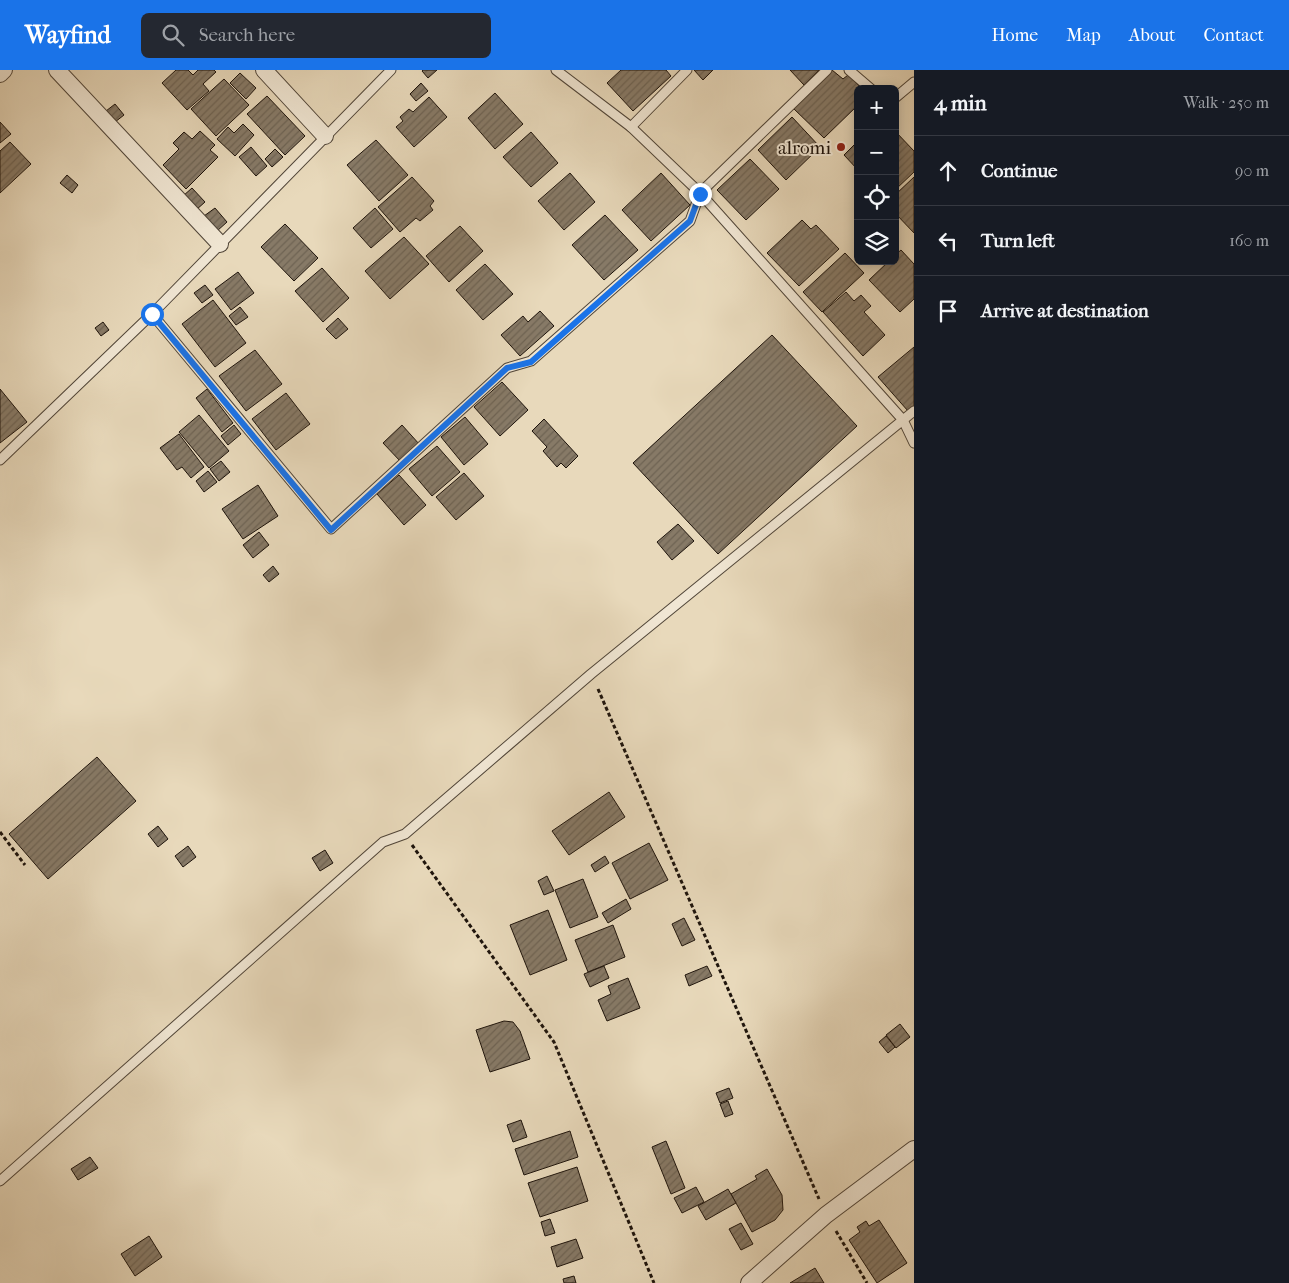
<!DOCTYPE html>
<meta charset="utf-8">
<style>
body{margin:0;font-family:"IM FELL French Canon",serif;background:#242831;color:#f1f3f6}
.controls{position:absolute;right:15px;top:15px;display:grid;overflow:hidden;border-radius:8px;box-shadow:0 2px 12px #0003}
.controls button{width:45px;height:45px;display:grid;place-items:center;padding:0;border:0;border-bottom:1px solid #363941;background:#171b24;color:#f1f3f6;font:25px sans-serif}
.stop{position:absolute;width:15px;height:15px;margin:-11px;border:4px solid #1a73e8;border-radius:50%;background:#fff}
.stop.end{background:#1a73e8;border-color:#fff;box-shadow:0 1px 5px #0008}
.list{margin:0;padding:0;list-style:none}
h2{display:flex;justify-content:space-between;align-items:center;height:65px;margin:0;padding:0 20px;font-size:21px}
h2 small{font-size:16px;font-weight:400;color:#9ea1a6}
.list li{display:grid;grid-template-columns:32px 1fr auto;gap:15px;align-items:center;box-sizing:border-box;height:70px;padding:0 20px;border-top:1px solid #363941}
.list b{display:block;font-size:19px;white-space:nowrap}
.list em{font-size:16px;font-style:normal;color:#9ea1a6}
.icon{flex:none;width:28px;height:28px;fill:none;stroke:currentColor;stroke-width:2;stroke-linecap:round;stroke-linejoin:round}
.map{position:relative;flex:none;width:914px;height:1213px;overflow:hidden}
header{display:flex;align-items:center;gap:30px;box-sizing:border-box;height:70px;padding:0 25px;background:#1a73e8;color:#fff}
header strong{font-size:24px}
nav{display:flex;gap:28px;margin-inline-start:auto;font-size:18px}
.search{width:350px;height:45px;background:#242831;display:flex;align-items:center;gap:12px;box-sizing:border-box;padding:0 18px;border-radius:8px;color:#9ea1a6;font-size:19px}
main{display:flex}
aside{flex:1;background:#171b24}
.map>svg:first-child{display:block}
.building{fill:url(#building-hatch);stroke:#1e140c}
.lines{fill:none;stroke-linecap:round;stroke-linejoin:round}
.service-casing{stroke:#504538;stroke-width:11}
.minor-casing{stroke:#504538;stroke-width:18}
.path{stroke:#1e140c;stroke-width:3;stroke-dasharray:4 2.5;stroke-linecap:butt}
.service{stroke:#f0e6d3;stroke-width:9}
.minor{stroke:#f0e6d3;stroke-width:16}
.route{stroke:#1a73e8;stroke-width:6}
.poi-dot{fill:#8f2418;stroke:#f0e6d3;stroke-width:2}
.labels{text-anchor:middle;stroke-width:4;stroke-linejoin:round;paint-order:stroke}
.poi-label{font-size:19px;fill:#1e140c;stroke:#f0e6d3;text-anchor:end}
</style>
<header>
<strong>Wayfind</strong>
<div class="search"><svg class="icon" aria-label="search" viewBox="0 0 24 24"><circle cx="10" cy="10" r="6"/><path d="M15 15l6 6"/></svg>Search here</div>
<nav><a>Home</a><a>Map</a><a>About</a><a>Contact</a></nav>
</header>
<main>
<div class="map">
<svg width="914" height="1213" viewBox="0 0 914 1213">
<defs>
<pattern id="building-hatch" width="6" height="6" patternUnits="userSpaceOnUse" patternTransform="scale(1.25)"><rect width="6" height="6" fill="#877a67"/><path d="M-1 1l2-2M0 6l6-6M5 7l2-2" fill="none" stroke="#6e6353"/></pattern>
</defs>
<rect width="100%" height="100%" fill="#e8d9bb"/>
<filter id="stains"><feTurbulence type="fractalNoise" baseFrequency=".004" numOctaves="4"/><feColorMatrix values="0 0 0 0 .2 0 0 0 0 .09 0 0 0 0 .02 0 0 0 .5 -.17"/></filter>
<radialGradient id="worn" r=".72"><stop offset=".6" stop-color="#630" stop-opacity="0"/><stop offset="1" stop-color="#630" stop-opacity=".3"/></radialGradient>
<g class="building">
<polygon points="176,0 188,0 193,5 198,0 214,0 216,2 203,14 209,21 187,40 162,13"/>
<polygon points="423,0 437,0 428,8 422,1"/>
<polygon points="621,0 666,0 671,6 633,41 607,13"/>
<polygon points="694,0 713,0 703,10"/>
<polygon points="790,0 819,0 804,15"/>
<polygon points="832,0 843,9 848,5 862,19 858,19 858,35 824,68 793,38"/>
<polygon points="240,3 256,18 246,29 230,13"/>
<polygon points="224,9 249,35 216,66 191,39"/>
<polygon points="421,13 428,21 416,31 410,24"/>
<polygon points="495,23 523,54 495,79 468,48"/>
<polygon points="267,26 305,66 285,85 247,44"/>
<polygon points="429,27 447,47 414,77 396,57 403,51 400,47 409,39 413,42"/>
<polygon points="115,34 124,45 115,52 106,41"/>
<polygon points="792,47 820,77 786,110 758,80"/>
<polygon points="0,52 11,64 0,73"/>
<polygon points="243,54 254,65 235,86 217,69 228,57 234,63"/>
<polygon points="200,61 215,75 210,80 218,87 186,119 163,95 179,79 173,73 184,62 192,69"/>
<polygon points="895,61 914,81 914,102 895,120"/>
<polygon points="531,62 558,93 531,117 503,87"/>
<polygon points="376,70 408,105 379,131 347,95"/>
<polygon points="858,71 858,100 844,85"/>
<polygon points="10,72 31,94 0,123 0,81"/>
<polygon points="251,77 267,96 256,106 239,87"/>
<polygon points="275,79 283,87 272,97 265,89"/>
<polygon points="750,89 779,119 746,150 717,120"/>
<polygon points="570,103 595,132 564,160 538,131"/>
<polygon points="661,103 690,135 651,171 622,140"/>
<polygon points="67,105 78,115 72,123 60,113"/>
<polygon points="412,107 434,131 430,136 433,140 420,151 416,148 400,162 378,137"/>
<polygon points="914,107 914,163 895,143 895,125"/>
<polygon points="192,118 205,132 196,140 183,126"/>
<polygon points="215,138 227,152 217,161 204,146"/>
<polygon points="375,138 393,159 371,178 353,158"/>
<polygon points="605,145 638,180 604,210 572,175"/>
<polygon points="802,150 811,159 816,155 839,179 799,216 767,183"/>
<polygon points="285,154 318,188 294,211 261,177"/>
<polygon points="460,156 483,181 449,212 426,186"/>
<polygon points="404,167 429,194 390,229 365,201"/>
<polygon points="901,180 914,194 914,229 900,242 869,210 889,191 895,191 895,185"/>
<polygon points="845,183 864,203 822,242 803,222"/>
<polygon points="485,194 513,224 483,250 456,220"/>
<polygon points="322,198 349,228 323,252 295,221"/>
<polygon points="238,202 254,223 231,240 215,219"/>
<polygon points="205,215 213,225 202,233 194,223"/>
<polygon points="846,222 854,231 861,225 871,236 864,242 885,265 863,286 823,242"/>
<polygon points="213,230 246,273 215,297 182,254"/>
<polygon points="240,237 248,247 236,255 229,246"/>
<polygon points="540,241 554,256 520,286 501,265 523,246 528,252"/>
<polygon points="338,248 348,259 336,269 326,259"/>
<polygon points="103,252 109,260 101,266 95,258"/>
<polygon points="772,265 857,356 718,484 633,393"/>
<polygon points="914,277 914,336 908,341 878,307"/>
<polygon points="255,280 282,314 246,341 219,306"/>
<polygon points="502,312 528,340 500,366 474,337"/>
<polygon points="0,319 27,352 0,373"/>
<polygon points="207,319 233,353 222,362 196,328"/>
<polygon points="286,323 310,354 276,380 252,349"/>
<polygon points="199,345 229,381 209,398 179,362"/>
<polygon points="465,347 488,374 464,395 441,367"/>
<polygon points="544,349 578,386 566,398 561,393 557,397 543,381 547,377 532,361"/>
<polygon points="234,355 241,364 228,375 221,366"/>
<polygon points="402,355 420,375 401,392 383,373"/>
<polygon points="179,364 204,397 191,408 182,397 177,400 160,378"/>
<polygon points="437,376 460,402 432,426 409,399"/>
<polygon points="221,391 230,402 219,411 210,399"/>
<polygon points="208,401 217,412 204,422 196,411"/>
<polygon points="464,403 484,426 456,450 436,427"/>
<polygon points="399,405 426,435 404,455 377,424"/>
<polygon points="258,415 278,446 243,469 222,439"/>
<polygon points="678,454 694,471 672,490 657,472"/>
<polygon points="259,462 269,475 253,488 243,475"/>
<polygon points="273,496 279,504 269,512 263,505"/>
<polygon points="97,687 136,731 48,809 9,764"/>
<polygon points="609,722 625,747 569,785 552,761"/>
<polygon points="158,756 168,769 158,777 148,764"/>
<polygon points="649,773 668,810 630,829 612,793"/>
<polygon points="188,776 196,787 183,797 175,786"/>
<polygon points="325,780 333,793 320,801 312,788"/>
<polygon points="605,786 609,793 595,802 591,795"/>
<polygon points="547,806 554,821 544,825 538,811"/>
<polygon points="583,809 598,847 570,858 555,820"/>
<polygon points="626,829 631,839 608,853 602,843"/>
<polygon points="548,840 567,890 530,905 510,855"/>
<polygon points="684,848 695,870 682,876 672,854"/>
<polygon points="613,855 625,887 588,902 575,870"/>
<polygon points="604,896 609,908 590,917 584,904"/>
<polygon points="707,896 712,906 689,916 685,905"/>
<polygon points="628,908 640,938 607,951 598,930 611,924 608,916"/>
<polygon points="504,951 513,952 520,961 530,989 490,1002 476,960"/>
<polygon points="900,954 910,967 896,978 886,965"/>
<polygon points="886,966 895,977 888,983 879,972"/>
<polygon points="729,1018 733,1028 720,1033 716,1023"/>
<polygon points="728,1031 733,1044 725,1047 720,1034"/>
<polygon points="521,1050 527,1067 513,1072 507,1055"/>
<polygon points="570,1061 578,1087 524,1105 515,1079"/>
<polygon points="666,1071 685,1118 671,1124 652,1077"/>
<polygon points="90,1087 98,1098 78,1110 71,1099"/>
<polygon points="577,1097 588,1131 540,1147 528,1113"/>
<polygon points="767,1099 782,1125 783,1140 775,1150 752,1162 731,1124 757,1109 755,1106"/>
<polygon points="696,1117 704,1132 682,1143 674,1128"/>
<polygon points="728,1119 736,1133 706,1150 698,1136"/>
<polygon points="550,1149 555,1163 545,1166 541,1152"/>
<polygon points="879,1150 907,1193 877,1213 849,1170 860,1162 857,1157 866,1151 869,1156"/>
<polygon points="741,1153 753,1174 741,1180 729,1159"/>
<polygon points="149,1166 162,1187 135,1206 121,1184"/>
<polygon points="576,1169 583,1188 557,1197 551,1177"/>
<polygon points="815,1198 824,1213 790,1213"/>
<polygon points="574,1206 576,1213 564,1213 563,1209"/>
</g>
<g class="lines">
<g class="service-casing">
<g id="service">
<polyline points="556,0 631,57 700,123 903,350 914,373"/>
<polyline points="849,0 871,19"/>
<polyline points="895,28 914,12"/>
<polyline points="631,57 687,0"/>
<polyline points="152,244 331,459 507,298 531,291 690,151 700,123 827,0"/>
<polyline points="0,390 152,244 391,0"/>
<polyline points="0,1111 383,772 405,764 591,604 914,341"/>
</g>
</g>
<g class="minor-casing">
<g id="minor">
<polyline points="57,0 220,174"/>
<polyline points="264,0 325,66"/>
<polyline points="0,4 4,0"/>
<polyline points="749,1213 826,1145 914,1079"/>
</g>
</g>
<g class="path">
<polyline points="598,619 819,1129"/>
<polyline points="0,762 25,795"/>
<polyline points="412,775 554,972 654,1213"/>
<polyline points="836,1161 867,1213"/>
</g>
<use href="#service" class="service"/>
<use href="#minor" class="minor"/>
</g>
<g class="lines">
<polyline class="route" points="152,244 331,460 507,298 531,292 690,151 700,124"/>
</g>
<circle class="poi-dot" cx="841" cy="77" r="5"/>
<g class="labels">
<g class="poi-label">
<text x="831" y="84">alromi</text>
</g>
</g>
<rect width="100%" height="100%" filter="url(#stains)"/>
<rect width="100%" height="100%" fill="url(#worn)"/>
</svg>
<div class="controls">
<button>+</button>
<button>−</button>
<button><svg class="icon" aria-label="locate" viewBox="0 0 24 24"><circle cx="12" cy="12" r="6"/><path d="M12 2v4M12 18v4M2 12h4M18 12h4"/></svg></button>
<button><svg class="icon" aria-label="layers" viewBox="0 0 24 24"><path d="M12 4l9 5-9 5-9-5zM3 14l9 5 9-5"/></svg></button>
</div>
<div class="stop" style="left:152px;top:244px"></div>
<div class="stop end" style="left:700px;top:124px"></div>
</div>
<aside>
<h2>4 min<small>Walk · 250 m</small></h2>
<ul class="list">
<li><svg class="icon" aria-label="ahead" viewBox="0 0 24 24"><path d="M12 20V5M6 11l6-6 6 6"/></svg><div><b>Continue</b></div><em>90 m</em></li>
<li><svg class="icon" aria-label="left" viewBox="0 0 24 24"><path d="M17 20v-9H6M10 6l-5 5 5 5"/></svg><div><b>Turn left</b></div><em>160 m</em></li>
<li><svg class="icon" aria-label="arrive" viewBox="0 0 24 24"><path d="M6 21V4h12l-3 4 3 4H6"/></svg><div><b>Arrive at destination</b></div></li>
</ul>
</aside>
</main>
